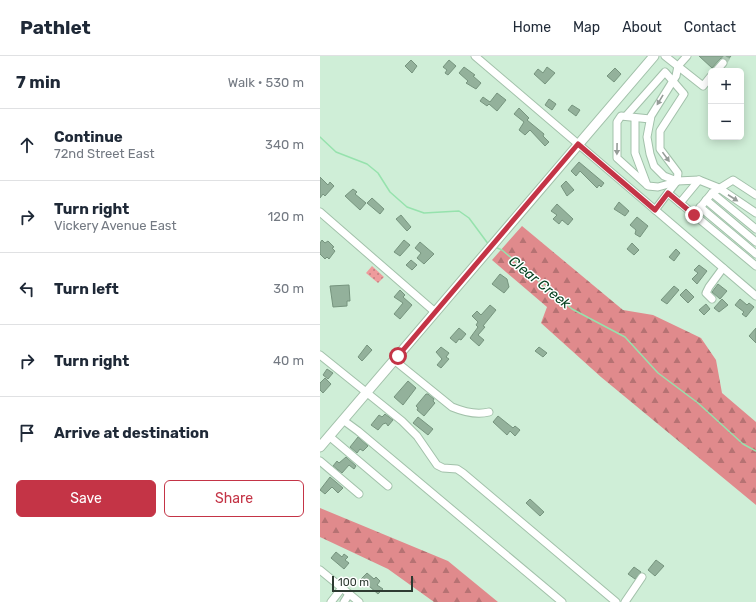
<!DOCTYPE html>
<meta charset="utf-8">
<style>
body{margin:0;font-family:Rubik,sans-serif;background:#f6f6f7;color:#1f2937}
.controls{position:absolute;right:12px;top:12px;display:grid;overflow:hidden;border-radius:6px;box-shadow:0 2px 10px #0003}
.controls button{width:36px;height:36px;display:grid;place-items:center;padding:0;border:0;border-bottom:1px solid #e0e1e3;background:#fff;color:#1f2937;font:20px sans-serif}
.scale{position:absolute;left:12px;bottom:10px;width:81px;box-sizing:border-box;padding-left:4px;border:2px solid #2d3a31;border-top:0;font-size:11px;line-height:14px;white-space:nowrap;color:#2d3a31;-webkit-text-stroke:3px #fff;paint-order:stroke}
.stop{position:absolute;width:12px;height:12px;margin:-9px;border:3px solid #c43446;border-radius:50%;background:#fff}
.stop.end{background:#c43446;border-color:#fff;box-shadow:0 1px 4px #0008}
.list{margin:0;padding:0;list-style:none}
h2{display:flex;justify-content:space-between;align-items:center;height:52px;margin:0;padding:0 16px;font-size:17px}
h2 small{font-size:13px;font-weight:400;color:#747a83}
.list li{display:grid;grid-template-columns:26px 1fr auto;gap:12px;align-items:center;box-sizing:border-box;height:72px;padding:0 16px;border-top:1px solid #e0e1e3}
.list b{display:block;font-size:15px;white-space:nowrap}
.list p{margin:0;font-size:13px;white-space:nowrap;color:#747a83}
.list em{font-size:13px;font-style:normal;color:#747a83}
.actions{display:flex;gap:8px;padding:12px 16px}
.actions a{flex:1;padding:9px 0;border:1px solid #c43446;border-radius:6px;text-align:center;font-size:14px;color:#c43446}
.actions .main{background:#c43446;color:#fff}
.icon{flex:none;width:22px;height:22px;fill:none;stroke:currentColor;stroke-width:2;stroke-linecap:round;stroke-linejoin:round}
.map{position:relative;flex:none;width:436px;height:546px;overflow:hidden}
header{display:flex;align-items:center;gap:24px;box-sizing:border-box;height:56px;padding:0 20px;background:#fff;border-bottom:1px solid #e0e1e3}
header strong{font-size:19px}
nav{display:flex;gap:22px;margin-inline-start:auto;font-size:14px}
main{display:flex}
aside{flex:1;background:#fff}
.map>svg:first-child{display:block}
.forest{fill:url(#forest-firs)}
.park{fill:url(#park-dots)}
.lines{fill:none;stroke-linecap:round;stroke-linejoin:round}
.stream{stroke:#96e2ad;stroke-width:1.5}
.building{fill:#93b19b;stroke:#76947e}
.minor-tunnel{stroke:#afcab6;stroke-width:7;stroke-dasharray:7 3.5;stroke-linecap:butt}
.minor-casing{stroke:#a2c1aa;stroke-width:9}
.major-casing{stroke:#a2c1aa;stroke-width:11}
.minor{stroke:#fff;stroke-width:7}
.major{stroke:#fff;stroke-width:9}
.oneway{fill:#969c98}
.route{stroke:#c43446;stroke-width:5}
.labels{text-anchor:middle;stroke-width:3;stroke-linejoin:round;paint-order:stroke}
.water-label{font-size:14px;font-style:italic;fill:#064221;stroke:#fff}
</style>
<header>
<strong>Pathlet</strong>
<nav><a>Home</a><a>Map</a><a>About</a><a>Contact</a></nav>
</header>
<main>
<aside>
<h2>7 min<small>Walk · 530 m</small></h2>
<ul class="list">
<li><svg class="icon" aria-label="ahead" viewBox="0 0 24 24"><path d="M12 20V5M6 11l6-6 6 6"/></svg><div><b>Continue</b><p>72nd Street East</p></div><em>340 m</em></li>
<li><svg class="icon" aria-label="right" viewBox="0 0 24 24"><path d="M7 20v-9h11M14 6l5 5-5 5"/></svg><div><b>Turn right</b><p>Vickery Avenue East</p></div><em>120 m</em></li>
<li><svg class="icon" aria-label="left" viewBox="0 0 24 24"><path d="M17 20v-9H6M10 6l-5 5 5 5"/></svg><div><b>Turn left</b></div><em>30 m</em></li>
<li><svg class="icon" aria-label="right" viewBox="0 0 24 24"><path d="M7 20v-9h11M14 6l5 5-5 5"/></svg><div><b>Turn right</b></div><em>40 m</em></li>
<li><svg class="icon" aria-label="arrive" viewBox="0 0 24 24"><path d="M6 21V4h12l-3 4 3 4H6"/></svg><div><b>Arrive at destination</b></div></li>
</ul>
<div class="actions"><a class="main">Save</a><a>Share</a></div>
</aside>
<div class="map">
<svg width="436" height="546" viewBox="0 0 436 546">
<defs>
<pattern id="forest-firs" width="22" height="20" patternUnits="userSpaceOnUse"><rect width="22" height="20" fill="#e08a8c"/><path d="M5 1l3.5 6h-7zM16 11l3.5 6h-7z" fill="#b67273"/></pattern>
<pattern id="park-dots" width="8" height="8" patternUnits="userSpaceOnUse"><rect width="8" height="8" fill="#ee9b9c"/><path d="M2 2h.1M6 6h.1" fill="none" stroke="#c17f80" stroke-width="1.8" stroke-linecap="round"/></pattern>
</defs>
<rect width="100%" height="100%" fill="#cfeed7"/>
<g class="forest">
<polygon points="202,170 303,254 333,259 381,282 396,304 402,337 436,366 436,449 281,321 221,267 227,251 172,204"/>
<polygon points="0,452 128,505 178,546 114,546 68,513 0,481"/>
</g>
<polygon class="park" points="52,210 64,221 58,227 46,217"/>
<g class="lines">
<g class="stream">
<polyline points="0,81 16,96 47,108 58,117 70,136 87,151 104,157 139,155 149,162 169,189"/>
<polyline points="175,191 182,194 252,253 305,281 338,317 378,347 423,388 436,395"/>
</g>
</g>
<g class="building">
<polygon points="379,0 411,0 407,5 401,2 392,12"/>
<polygon points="91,4 97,10 92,17 85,10"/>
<polygon points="129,4 136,10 128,19 125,17 127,14 123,11"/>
<polygon points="144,11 155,19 153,20 161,27 156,33 146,27 148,25 139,17"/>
<polygon points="227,11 235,17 225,28 214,18 218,13 223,17"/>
<polygon points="295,12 301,18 294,26 287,20"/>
<polygon points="177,37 186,44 177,55 169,48 167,50 160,45 163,41 170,46"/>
<polygon points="229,43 236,48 232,54 225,49"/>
<polygon points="252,49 260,54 256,60 248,54"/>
<polygon points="199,52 209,62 207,64 224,78 223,80 229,86 225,90 210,74 205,79 199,74 204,66 194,58"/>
<polygon points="259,106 284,127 281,131 279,129 277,132 260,115 256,120 251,115"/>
<polygon points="0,121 8,129 10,126 14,130 5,140 3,138 0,142"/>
<polygon points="246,125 254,134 247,140 241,130"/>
<polygon points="33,133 37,136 35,138 46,147 40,154 25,140"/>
<polygon points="52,142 64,153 60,158 47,147"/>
<polygon points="299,146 309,155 305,160 294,153"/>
<polygon points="237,148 253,163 248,169 242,164 239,168 233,163 237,159 231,155"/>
<polygon points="81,159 91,171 87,175 76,163"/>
<polygon points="317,161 328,170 320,181 315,178 316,174 310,169"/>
<polygon points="2,184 5,187 8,185 14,191 12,192 15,195 9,203 7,201 5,203 0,198 0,187"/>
<polygon points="84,184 90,189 80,200 74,196"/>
<polygon points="100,186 114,198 104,208 97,202 101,197 95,192"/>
<polygon points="312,187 319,194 314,199 307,193"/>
<polygon points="356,193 360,197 354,205 349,201"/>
<polygon points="91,204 97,209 92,214 86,209"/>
<polygon points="379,209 387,215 377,228 372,223 378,217 374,214"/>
<polygon points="180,218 187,223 189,231 184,237 172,228"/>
<polygon points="398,228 407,235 400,243 392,236"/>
<polygon points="29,229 30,245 27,245 27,250 13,251 10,230"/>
<polygon points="354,230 359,234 347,248 341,244"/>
<polygon points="366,233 374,241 368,247 360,239"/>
<polygon points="80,234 85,239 83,241 92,249 80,263 74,258 83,247 74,241"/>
<polygon points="402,243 408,249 399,256 394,252"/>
<polygon points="420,243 427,249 429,247 434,251 426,261 422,258 424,256 415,249"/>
<polygon points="386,248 390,253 384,259 379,254"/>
<polygon points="170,249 176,254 163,270 165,271 158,279 164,284 159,290 150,282 158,271 156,269 158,266 152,260 157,255 161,259"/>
<polygon points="139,272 146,278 141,284 139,283 136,287 130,282"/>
<polygon points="436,272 436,287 429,280"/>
<polygon points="47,289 52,294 42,305 38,301"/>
<polygon points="121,291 129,297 126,301 129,303 121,312 117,309 122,303 116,296"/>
<polygon points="219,291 227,297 223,301 215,295"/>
<polygon points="7,313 13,317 8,323 3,319"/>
<polygon points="5,322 11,328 3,337 0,334 0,327"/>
<polygon points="88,325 96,332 83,349 74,341"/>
<polygon points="106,338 108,338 114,343 113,345 115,347 104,360 97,354 98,352 96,350"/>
<polygon points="65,358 73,364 68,370 66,367 63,368 58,374 51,369 59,359 62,361"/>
<polygon points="178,360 193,372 195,370 200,374 195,380 190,375 187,379 173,366"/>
<polygon points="98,361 113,373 108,379 93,367"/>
<polygon points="38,381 48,390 43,395 40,393 37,397 30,391"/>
<polygon points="26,401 36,410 34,413 29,409 22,417 13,410 17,405 19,407"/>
<polygon points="10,421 23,432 18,437 12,431 5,438 0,434"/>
<polygon points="210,443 224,456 220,460 206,447"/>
<polygon points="16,496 22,501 24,498 28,501 25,504 29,507 24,513 11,502"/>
<polygon points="336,504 344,510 335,520 328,514"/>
<polygon points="314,511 321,516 315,523 308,518"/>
<polygon points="47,517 54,523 56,521 60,525 57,529 63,533 58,538 41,523"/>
</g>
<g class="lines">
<polyline class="minor-tunnel" points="403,7 408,0"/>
<g class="minor-casing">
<g id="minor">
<polyline points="155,0 436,240"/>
<polyline points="345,0 383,30 391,20"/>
<polyline points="367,0 358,10 356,20 331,60 327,81 330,98 334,110 344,120 357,125 379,124 399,132 436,157"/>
<polyline points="396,15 403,7"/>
<polyline points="306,60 345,16 364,38 340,75 340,93 358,117 357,125 335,154"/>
<polyline points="315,62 315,97 327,129"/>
<polyline points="330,63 301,60 297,66 297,102 328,130 338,131 356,126"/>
<polyline points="379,124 360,147 436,210"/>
<polyline points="348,137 360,147"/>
<polyline points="392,137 436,173"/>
<polyline points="386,144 436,186"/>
<polyline points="380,151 436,198"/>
<polyline points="0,156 115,256"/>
<polyline points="374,159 392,137 413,124 436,139"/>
<polyline points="392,243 386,237 389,231 403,212"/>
<polyline points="0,299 82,365 97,380 117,409 123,412 137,413 143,417 296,546"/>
<path d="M74,304L132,351C144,356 157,359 169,356"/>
<polyline points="23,364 38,375 242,546"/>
<polyline points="9,380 68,430"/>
<polyline points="0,405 39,438"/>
<polyline points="0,514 39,546"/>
<polyline points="11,546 22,532"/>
<polyline points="24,546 29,538"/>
<polyline points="305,546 322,521"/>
</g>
</g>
<g class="major-casing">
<polyline id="major" points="0,391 334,0"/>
</g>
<use href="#minor" class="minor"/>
<use href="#major" class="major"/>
</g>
<defs><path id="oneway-solid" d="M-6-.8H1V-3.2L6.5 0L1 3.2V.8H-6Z"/></defs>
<g class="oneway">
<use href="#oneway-solid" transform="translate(340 44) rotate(121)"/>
<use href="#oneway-solid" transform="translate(297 93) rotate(91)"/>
<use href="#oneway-solid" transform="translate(346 101) rotate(54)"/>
<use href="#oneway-solid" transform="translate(413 142) rotate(33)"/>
</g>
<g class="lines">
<polyline class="route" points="78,300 258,88 335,154 348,137 374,159"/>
</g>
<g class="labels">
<g class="water-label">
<text transform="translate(220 226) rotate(39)" y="5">Clear Creek</text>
</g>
</g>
</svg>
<div class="controls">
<button>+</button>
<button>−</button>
</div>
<div class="scale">100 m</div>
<div class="stop" style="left:78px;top:300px"></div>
<div class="stop end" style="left:374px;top:159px"></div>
</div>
</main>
